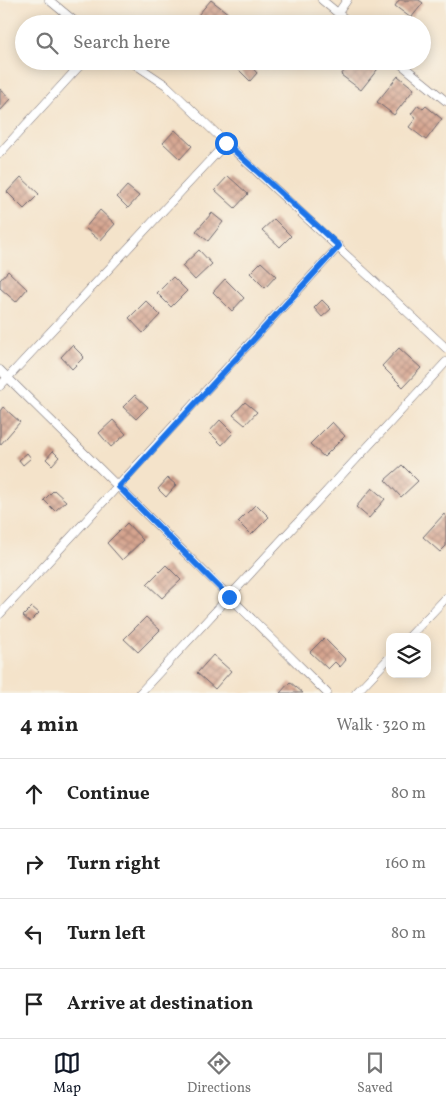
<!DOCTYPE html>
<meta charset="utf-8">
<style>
body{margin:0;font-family:Vollkorn,serif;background:#f6f6f6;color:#222}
.controls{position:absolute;right:15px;bottom:15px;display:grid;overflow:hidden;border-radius:10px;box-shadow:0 2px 12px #0003}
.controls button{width:45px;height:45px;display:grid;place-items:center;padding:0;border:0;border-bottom:1px solid #e0e0e0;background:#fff;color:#222;font:25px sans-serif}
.stop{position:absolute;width:15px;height:15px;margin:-11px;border:4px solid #1a73e8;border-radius:50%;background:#fff}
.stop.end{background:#1a73e8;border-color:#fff;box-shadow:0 1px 5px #0008}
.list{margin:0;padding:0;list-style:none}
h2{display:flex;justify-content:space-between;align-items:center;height:65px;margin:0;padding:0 20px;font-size:21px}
h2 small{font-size:16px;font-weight:400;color:#767676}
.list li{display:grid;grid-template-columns:32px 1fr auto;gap:15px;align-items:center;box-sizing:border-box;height:70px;padding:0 20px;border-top:1px solid #e0e0e0}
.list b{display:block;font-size:19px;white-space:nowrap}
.list em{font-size:16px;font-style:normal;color:#767676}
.icon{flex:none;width:28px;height:28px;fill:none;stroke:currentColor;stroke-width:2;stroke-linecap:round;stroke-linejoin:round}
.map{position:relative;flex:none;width:446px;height:693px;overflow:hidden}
.search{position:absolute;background:#fff;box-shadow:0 2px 12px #0003;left:15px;right:15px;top:15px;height:55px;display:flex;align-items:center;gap:12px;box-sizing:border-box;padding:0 18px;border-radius:28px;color:#767676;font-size:19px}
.sheet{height:345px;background:#fff}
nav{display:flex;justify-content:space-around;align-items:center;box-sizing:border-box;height:70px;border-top:1px solid #e0e0e0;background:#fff;font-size:14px;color:#767676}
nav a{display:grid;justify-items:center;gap:2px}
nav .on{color:#111827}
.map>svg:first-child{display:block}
.building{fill:url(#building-cross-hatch)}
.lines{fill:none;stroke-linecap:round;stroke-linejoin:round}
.service-casing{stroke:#6c666d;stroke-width:9}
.service{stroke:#fff;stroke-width:8}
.route{stroke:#1a73e8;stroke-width:6}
</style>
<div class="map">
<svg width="446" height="693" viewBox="0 0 446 693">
<defs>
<pattern id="building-cross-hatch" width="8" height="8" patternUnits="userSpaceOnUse" patternTransform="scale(1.25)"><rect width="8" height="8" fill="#d6a48f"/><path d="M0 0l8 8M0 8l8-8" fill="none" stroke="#ad8576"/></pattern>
</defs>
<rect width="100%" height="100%" fill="#f7f3e8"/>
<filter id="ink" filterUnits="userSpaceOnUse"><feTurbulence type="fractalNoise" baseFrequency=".02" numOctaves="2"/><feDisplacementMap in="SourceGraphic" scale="10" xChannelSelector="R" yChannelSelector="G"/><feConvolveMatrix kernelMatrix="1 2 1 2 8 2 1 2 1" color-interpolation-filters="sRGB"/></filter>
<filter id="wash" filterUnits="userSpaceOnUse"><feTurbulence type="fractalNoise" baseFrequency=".0096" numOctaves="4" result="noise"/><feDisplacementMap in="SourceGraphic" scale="20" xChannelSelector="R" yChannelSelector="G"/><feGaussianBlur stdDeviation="1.12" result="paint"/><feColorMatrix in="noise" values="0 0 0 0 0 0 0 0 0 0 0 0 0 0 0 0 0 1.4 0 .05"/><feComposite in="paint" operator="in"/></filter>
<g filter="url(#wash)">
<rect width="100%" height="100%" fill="#f4e3ca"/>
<g id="blocks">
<g class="building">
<polygon points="211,0 229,14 222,24 197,24 202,19 198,15"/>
<polygon points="399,0 419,0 423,3 411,18 395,6"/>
<polygon points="246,61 257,73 250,81 238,69"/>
<polygon points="352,61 376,61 381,65 361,90 341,75"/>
<polygon points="398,76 414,89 394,115 377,102"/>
<polygon points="0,89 11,99 0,111"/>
<polygon points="418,105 423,109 426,106 442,119 426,140 409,127 416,118 411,114"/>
<polygon points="175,130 192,146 180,159 163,143"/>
<polygon points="228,176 248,194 235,208 215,190"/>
<polygon points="21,177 39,194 24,209 7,192"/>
<polygon points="127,186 139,196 128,208 117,197"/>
<polygon points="100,210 115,224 100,241 85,228"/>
<polygon points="212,213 223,222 208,241 196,231"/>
<polygon points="274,219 291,236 280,247 262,230"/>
<polygon points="199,250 212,264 195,280 182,266"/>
<polygon points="261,262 276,276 265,288 250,273"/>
<polygon points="8,271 27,289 16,302 0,288 0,280"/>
<polygon points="173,277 187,291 171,307 157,293"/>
<polygon points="225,279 244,298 232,311 213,292"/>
<polygon points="322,300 331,309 322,317 314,308"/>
<polygon points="146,301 160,315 143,333 129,318"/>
<polygon points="72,345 84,357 72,369 61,357"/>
<polygon points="399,348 421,368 403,387 382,366"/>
<polygon points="135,395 148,407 136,419 123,407"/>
<polygon points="245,402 257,412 245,425 233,415"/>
<polygon points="3,407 20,422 0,445 0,411"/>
<polygon points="113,420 126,434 111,447 99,433"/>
<polygon points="220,420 233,433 222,445 209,432"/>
<polygon points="332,422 345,436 324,457 310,444"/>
<polygon points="53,451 59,457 52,465 46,459"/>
<polygon points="27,453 31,458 23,465 19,460"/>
<polygon points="402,465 418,481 401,497 385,480"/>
<polygon points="168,478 176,485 166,497 158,489"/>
<polygon points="372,488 385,499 369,518 356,507"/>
<polygon points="54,490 66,501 55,511 44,500"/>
<polygon points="256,504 269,517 251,535 238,522"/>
<polygon points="444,514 446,517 446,546 440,552 423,537"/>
<polygon points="127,523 143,540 122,560 107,543"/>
<polygon points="166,565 181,580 162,598 147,584"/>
<polygon points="32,607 39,613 30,622 23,616"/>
<polygon points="146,617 160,630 138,652 124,639"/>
<polygon points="324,638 346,660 340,667 335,662 328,669 310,652"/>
<polygon points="213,655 231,671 215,689 197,673"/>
<polygon points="290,682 303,693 280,693"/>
</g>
</g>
</g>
<g filter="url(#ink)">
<use href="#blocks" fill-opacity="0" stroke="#6c666d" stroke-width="1"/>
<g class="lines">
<g class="service-casing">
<g id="service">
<polyline points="49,0 78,24"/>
<polyline points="322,0 351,24"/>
<polyline points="338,13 347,0"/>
<polyline points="130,61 166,85 226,143"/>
<polyline points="397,61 446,101"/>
<polyline points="0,153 84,61"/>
<polyline points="0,370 327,693"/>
<polyline points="0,386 226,143 446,348"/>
<polyline points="0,614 339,246"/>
<polyline points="409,637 446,598"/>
<polyline points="140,693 446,362"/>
<polyline points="356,693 390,657"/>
</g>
</g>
<use href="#service" class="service"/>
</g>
</g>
<g class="lines" filter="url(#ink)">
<polyline class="route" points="226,143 339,246 119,487 229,597"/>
</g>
</svg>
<div class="controls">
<button><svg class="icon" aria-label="layers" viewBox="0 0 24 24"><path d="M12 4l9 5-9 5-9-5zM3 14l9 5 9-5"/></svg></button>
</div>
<div class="stop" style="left:226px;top:143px"></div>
<div class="stop end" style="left:229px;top:597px"></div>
<div class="search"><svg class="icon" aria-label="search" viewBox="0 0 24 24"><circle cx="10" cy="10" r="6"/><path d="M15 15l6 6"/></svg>Search here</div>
</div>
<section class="sheet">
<h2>4 min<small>Walk · 320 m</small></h2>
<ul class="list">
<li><svg class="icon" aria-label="ahead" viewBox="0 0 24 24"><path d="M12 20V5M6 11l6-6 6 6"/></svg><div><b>Continue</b></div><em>80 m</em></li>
<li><svg class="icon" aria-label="right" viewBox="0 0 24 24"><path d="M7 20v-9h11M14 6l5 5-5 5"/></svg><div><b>Turn right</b></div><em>160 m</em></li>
<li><svg class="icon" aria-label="left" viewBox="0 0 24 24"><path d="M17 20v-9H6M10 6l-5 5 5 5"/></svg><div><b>Turn left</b></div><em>80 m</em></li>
<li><svg class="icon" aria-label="arrive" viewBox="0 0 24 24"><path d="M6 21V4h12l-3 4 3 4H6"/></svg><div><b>Arrive at destination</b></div></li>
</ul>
</section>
<nav>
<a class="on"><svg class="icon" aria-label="map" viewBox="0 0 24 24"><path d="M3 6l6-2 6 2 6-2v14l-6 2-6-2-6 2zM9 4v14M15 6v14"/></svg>Map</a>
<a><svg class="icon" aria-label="directions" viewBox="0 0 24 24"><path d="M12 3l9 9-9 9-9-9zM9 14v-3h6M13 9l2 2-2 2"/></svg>Directions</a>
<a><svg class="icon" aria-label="saved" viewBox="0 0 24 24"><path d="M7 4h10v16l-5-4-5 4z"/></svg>Saved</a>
</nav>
